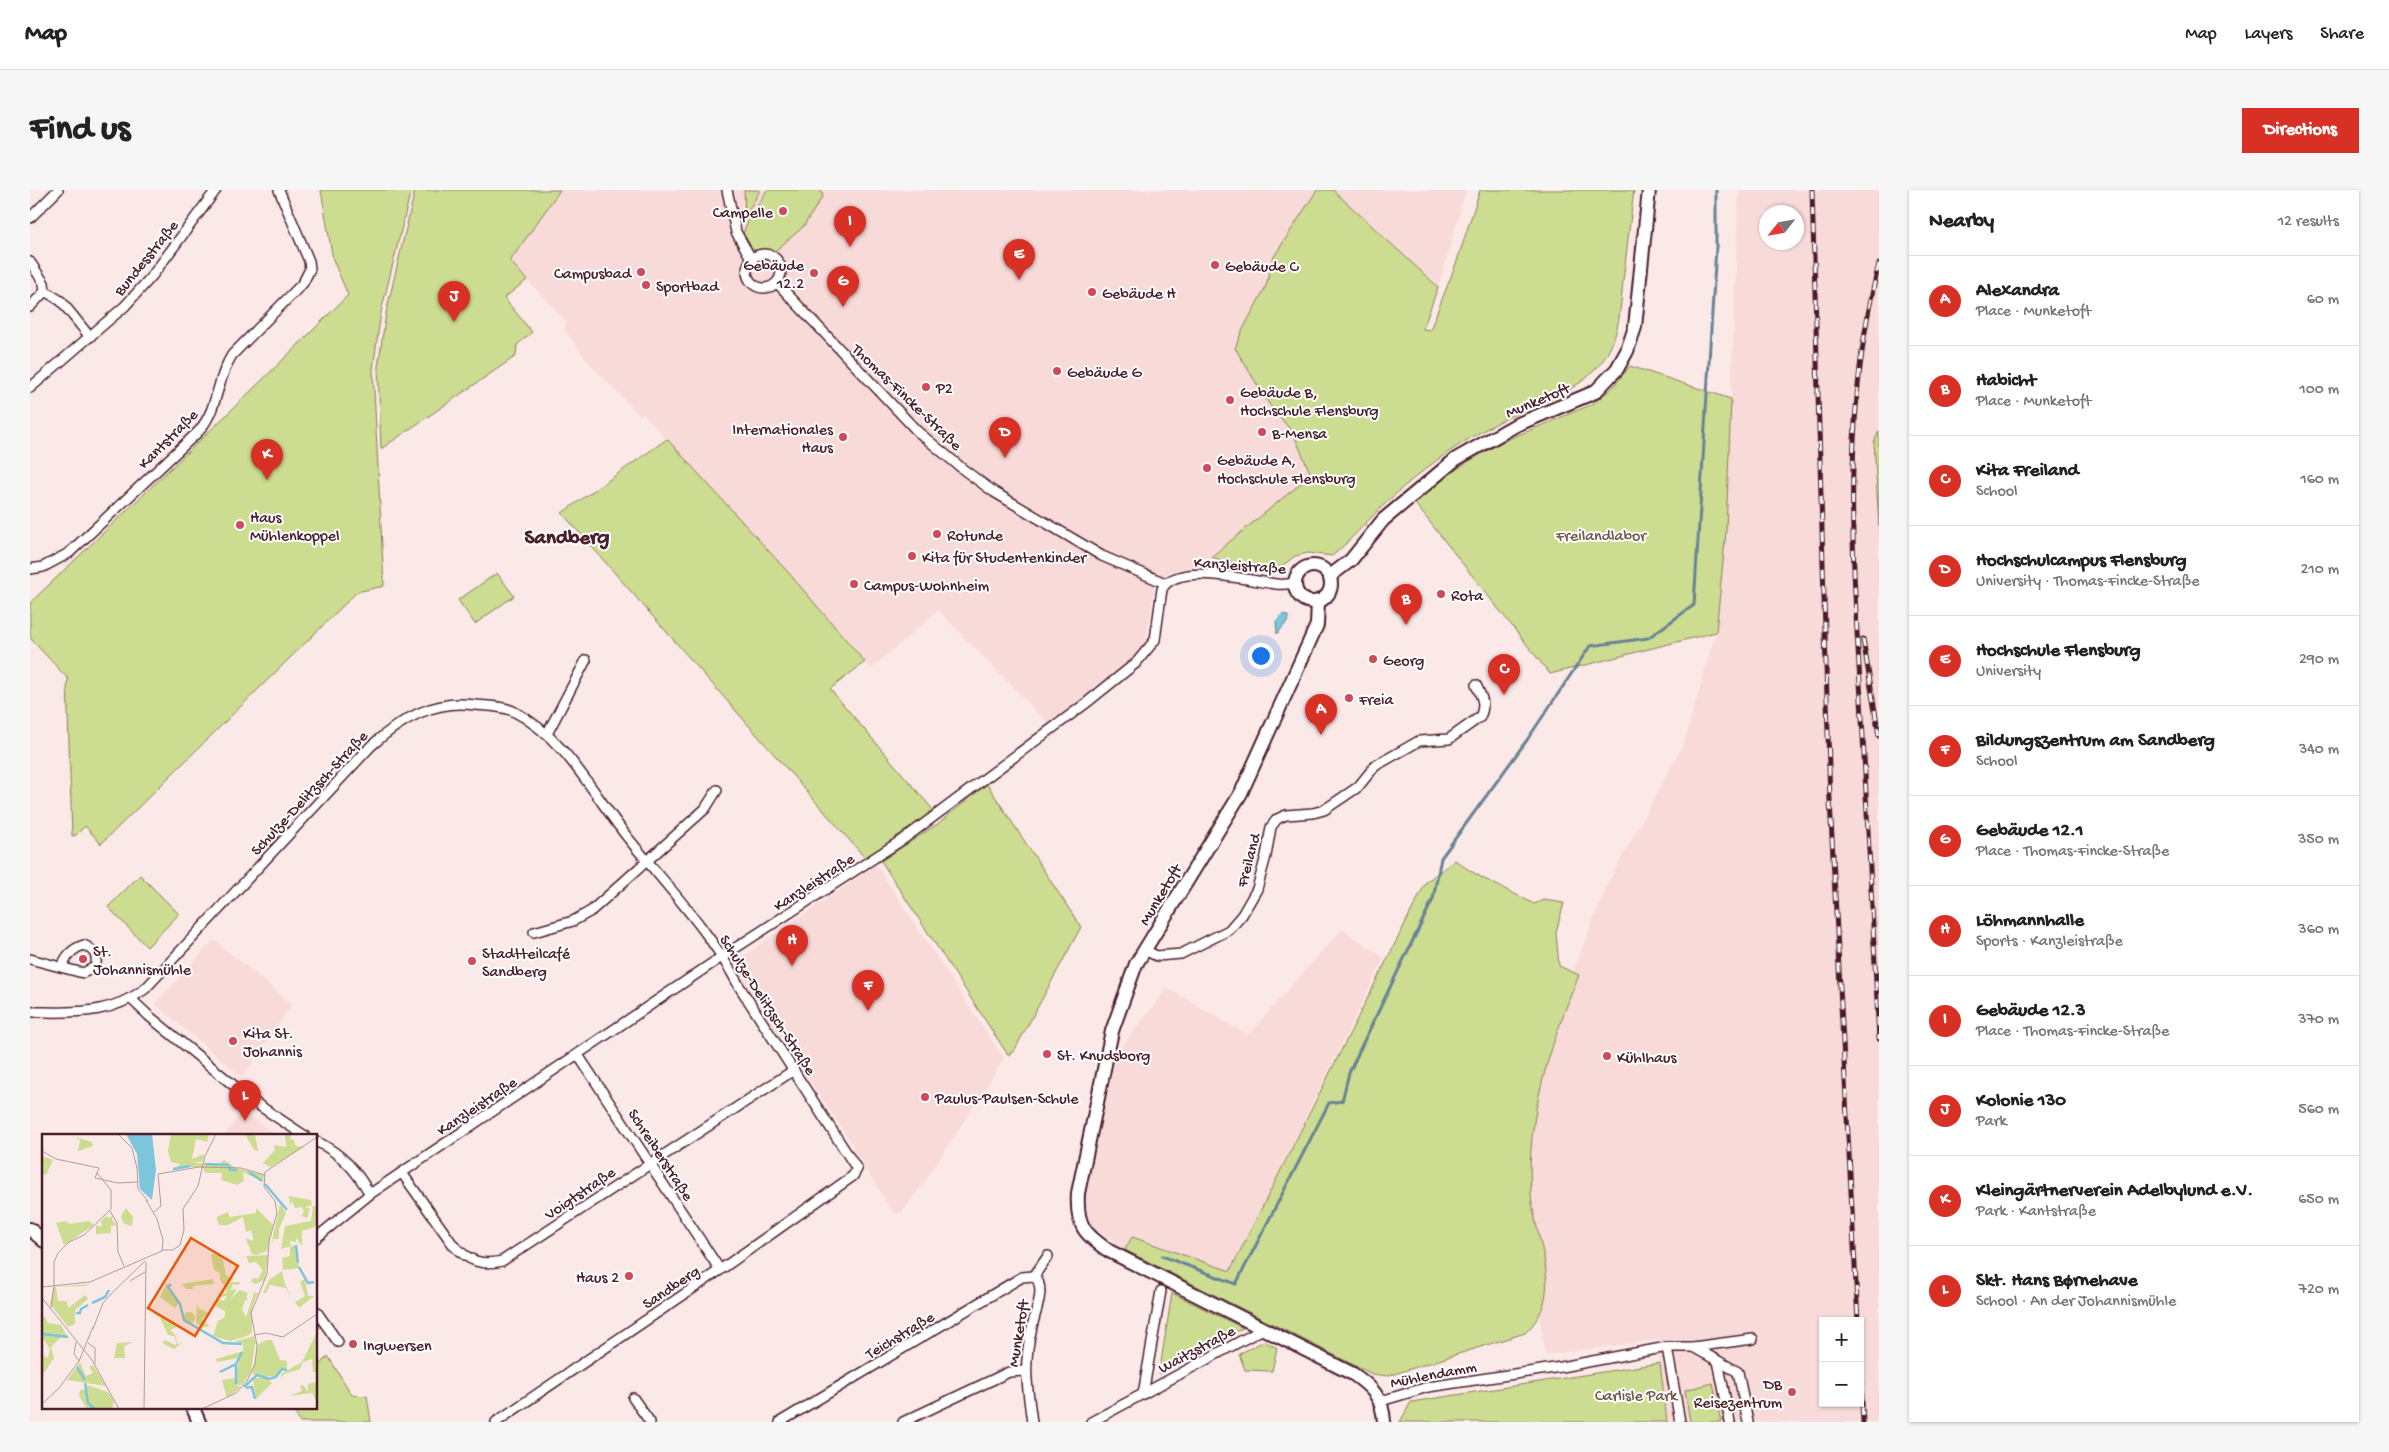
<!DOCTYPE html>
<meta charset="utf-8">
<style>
body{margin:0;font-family:"Gochi Hand",sans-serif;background:#f6f6f6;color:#222}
.controls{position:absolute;right:15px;bottom:15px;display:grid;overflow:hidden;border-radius:0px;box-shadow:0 1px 4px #0004}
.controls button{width:45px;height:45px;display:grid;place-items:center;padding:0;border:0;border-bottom:1px solid #e0e0e0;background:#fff;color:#222;font:25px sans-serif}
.compass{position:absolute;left:1729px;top:15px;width:45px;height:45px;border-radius:50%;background:#fff;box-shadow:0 1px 4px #0004;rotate:239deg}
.you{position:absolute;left:1230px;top:465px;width:18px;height:18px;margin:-12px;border:4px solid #fff;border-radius:50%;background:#1a73e8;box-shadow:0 0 0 8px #1a73e833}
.badge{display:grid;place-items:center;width:32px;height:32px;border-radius:50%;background:#d93025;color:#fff;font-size:16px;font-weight:700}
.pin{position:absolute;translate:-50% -41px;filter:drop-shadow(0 1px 2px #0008)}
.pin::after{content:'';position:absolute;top:26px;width:18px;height:15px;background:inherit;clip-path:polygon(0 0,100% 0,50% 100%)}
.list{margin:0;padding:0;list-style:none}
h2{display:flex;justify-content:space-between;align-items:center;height:65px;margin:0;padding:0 20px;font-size:21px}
h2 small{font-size:16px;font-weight:400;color:#767676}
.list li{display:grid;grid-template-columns:32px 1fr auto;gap:15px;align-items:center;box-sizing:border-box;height:90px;padding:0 20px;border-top:1px solid #e0e0e0}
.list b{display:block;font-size:19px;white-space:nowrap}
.list p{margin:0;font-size:16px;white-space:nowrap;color:#767676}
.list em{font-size:16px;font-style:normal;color:#767676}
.map{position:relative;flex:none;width:1849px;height:1232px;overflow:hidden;border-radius:0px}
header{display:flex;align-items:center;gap:30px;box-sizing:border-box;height:70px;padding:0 25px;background:#fff;border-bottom:1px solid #e0e0e0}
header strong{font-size:24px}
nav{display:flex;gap:28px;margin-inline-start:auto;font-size:18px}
.intro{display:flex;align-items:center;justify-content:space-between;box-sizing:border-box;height:120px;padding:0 30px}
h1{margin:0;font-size:35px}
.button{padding:12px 22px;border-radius:0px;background:#d93025;color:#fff;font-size:18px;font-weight:700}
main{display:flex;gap:30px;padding:0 30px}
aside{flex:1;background:#fff;border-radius:0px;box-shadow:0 1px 4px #0004}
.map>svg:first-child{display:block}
.built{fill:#f8dad8;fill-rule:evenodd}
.green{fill:#ccdc90;stroke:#8b7e5e}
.water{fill:#7bc6db;stroke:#678395}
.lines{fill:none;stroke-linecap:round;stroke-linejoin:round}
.stream{stroke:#678395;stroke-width:3}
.street-casing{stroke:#4a1f2b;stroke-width:12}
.secondary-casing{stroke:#4a1f2b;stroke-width:16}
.street{stroke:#fff;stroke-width:9}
.secondary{stroke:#fff;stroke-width:12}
.rail-casing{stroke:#4a1f2b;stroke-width:5}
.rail{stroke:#fff;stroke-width:3;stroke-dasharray:9;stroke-linecap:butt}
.poi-dot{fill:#d1495b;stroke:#fff;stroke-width:2}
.labels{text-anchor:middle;stroke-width:4;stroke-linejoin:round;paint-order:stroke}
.poi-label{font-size:16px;fill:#4a1f2b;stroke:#fff;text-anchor:start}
.street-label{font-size:16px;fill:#4a1f2b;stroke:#fff}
.park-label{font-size:16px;fill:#715849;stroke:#fff}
.district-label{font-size:21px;font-weight:bold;fill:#4a1f2b;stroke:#fff}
.inset-river{fill:none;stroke:#7bc6db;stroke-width:2.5}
.inset-road{fill:none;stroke:#b4989c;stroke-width:1}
.view{fill:#e8590c;fill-opacity:0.15;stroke:#e8590c;stroke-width:2.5}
.inset-edge{fill:none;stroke:#4a1f2b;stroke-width:2.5}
</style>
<header>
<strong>Map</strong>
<nav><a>Map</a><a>Layers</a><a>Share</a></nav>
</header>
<div class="intro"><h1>Find us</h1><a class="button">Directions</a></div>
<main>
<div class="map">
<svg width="1849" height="1232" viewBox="0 0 1849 1232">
<rect width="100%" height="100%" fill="#fbe9e8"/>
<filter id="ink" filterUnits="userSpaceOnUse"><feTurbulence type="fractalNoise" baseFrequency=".02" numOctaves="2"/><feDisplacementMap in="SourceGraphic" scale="10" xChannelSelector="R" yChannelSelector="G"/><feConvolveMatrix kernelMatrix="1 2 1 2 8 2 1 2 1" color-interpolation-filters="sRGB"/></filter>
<g filter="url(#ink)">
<g class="built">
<polygon points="530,0 1436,0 1408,97 1363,223 1281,285 1166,380 1142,381 1125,395 1115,455 1102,470 1019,534 908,420 841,479 757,381 614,224 609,225 560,174 535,140 537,132 480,71"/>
<path d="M1709,0H1849V241L1844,252L1849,336V1232H1637L1627,1150L1515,1165L1491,992L1519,842L1578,693L1654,553L1686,442L1696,341ZM1736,22H1766V52H1736ZM1793,1131H1830V1213H1793Z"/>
<polygon points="846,675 974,869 897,988 873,1021 867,1023 863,1022 822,957 823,955 702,774"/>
<polygon points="1312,739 1354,768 1200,1081 1102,1047 1095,1060 1061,1035 1056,1019 1056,994 1087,863 1137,798 1218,845"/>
<polygon points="184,750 262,814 212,887 125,814"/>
<polygon points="212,921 234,937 249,946 194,946"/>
</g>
<g class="green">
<path d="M291,0H381L351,122L343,179L354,396L327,402L71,654L55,636L46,645L42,646L37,492L39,490L0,448V413C107,310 214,210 318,105L303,70Z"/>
<polygon points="385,0 530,0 480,71 497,90 474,108 502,142 487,155 486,166 351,259 348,177 356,123"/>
<polygon points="714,0 730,0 715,27"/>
<path d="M737,0H790L793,6L773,37L745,61C737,62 731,59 723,60C718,57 713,54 713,48C712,36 731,11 737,0Z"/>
<path d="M1287,0H1303L1408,97L1393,139L1400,140L1427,71L1450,0H1604C1600,30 1597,60 1593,91C1591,112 1590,134 1582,154C1563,199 1513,211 1473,230C1431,251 1393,278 1359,310C1339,328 1323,349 1302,366L1278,363L1265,366L1244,382H1233L1181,367L1281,285L1263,243L1239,214L1205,158L1212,141L1236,96L1243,68Z"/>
<polygon points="1600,176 1701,209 1696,341 1686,442 1520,484 1383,311 1434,274 1474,251 1563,214 1583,197"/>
<polygon points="1849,241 1849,336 1844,252"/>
<polygon points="637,249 757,381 835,472 800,499 904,621 836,669 532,323"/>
<polygon points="467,383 484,406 445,434 428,410"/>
<polygon points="957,594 1051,737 984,861 978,865 851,671 909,633"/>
<path d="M1425,670C1449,689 1477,699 1504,714L1513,710L1534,713L1526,742L1529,776L1549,785C1521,853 1495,929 1501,1003C1504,1050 1538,1103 1495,1143L1358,1186L1342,1184L1095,1060L1102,1047L1200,1081L1396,692Z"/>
<polygon points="110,685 149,724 117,757 78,717"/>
<polygon points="1142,1103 1213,1138 1129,1184"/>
<polygon points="1234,1151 1247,1158 1242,1181 1215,1180 1209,1164"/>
<polygon points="298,1166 322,1205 337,1206 341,1232 270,1232 262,1218 286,1218 286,1178"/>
<polygon points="1630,1173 1637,1232 1370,1232 1381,1212"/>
<polygon points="1683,1193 1691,1232 1660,1232 1655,1200"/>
</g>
<polygon class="water" points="1253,424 1258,426 1258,431 1247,444 1246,431"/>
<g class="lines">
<polyline class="stream" points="1132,1066 1206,1094 1299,913 1312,911 1319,883 1332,855 1403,709 1411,668 1497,550 1560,456 1618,448 1664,415 1686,58 1686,0"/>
<g class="street-casing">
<g id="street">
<polyline points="697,0 706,42 722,70"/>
<polyline points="0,28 28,0"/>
<circle cx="734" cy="81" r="17"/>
<polyline points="0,72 14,93 15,101 0,117"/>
<polyline points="747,93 887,241 934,280 964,302 1072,366 1135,393"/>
<polyline points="15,101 31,111 60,147"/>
<polyline points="0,198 95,116 122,86 186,0"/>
<path d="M0,379L13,377L39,363L169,241C189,217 186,190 202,165L273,93L280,79L279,71L249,0"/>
<polyline points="517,544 556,470"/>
<polyline points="504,742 543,731 561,721 675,619 687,600"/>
<path d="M1114,760L1127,766L1151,764L1199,740L1212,725L1227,699L1236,666L1241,637L1247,629L1256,625L1283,623L1294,620L1328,597L1345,576L1389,551L1419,549L1450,527C1456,515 1452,507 1446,495"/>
<path d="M0,769L53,783L65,777C69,766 64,760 54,755C41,759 37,766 31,777"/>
<polyline points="101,809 119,826 224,912 275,946"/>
<path d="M0,822C44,822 78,826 115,799L341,556C371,529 404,509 445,515C457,516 473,516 483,521C535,547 563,604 598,648C637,696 681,742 709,796L827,979L823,986L690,1080L466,1232"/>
<polyline points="548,865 690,1080"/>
<path d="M286,951C313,965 325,979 340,1004"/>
<path d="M372,983L424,1056C439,1071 451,1076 472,1071L764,880"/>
<path d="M286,1048L340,1004L693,766L875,648L1055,514L1106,473L1125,450L1132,399C1147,371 1220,391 1246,394C1252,395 1259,394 1265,393"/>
<polyline points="1004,1086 1018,1066"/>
<polyline points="286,1121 308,1152"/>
<polyline points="1637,1157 1650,1232"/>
<polyline points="1663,1157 1708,1182 1718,1232"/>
<polyline points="1688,1171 1700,1232"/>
<polyline points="1113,1204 1131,1101"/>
<polyline points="603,1208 620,1232"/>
<polyline points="1351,1211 1398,1197 1531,1177 1637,1157 1663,1157 1723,1149"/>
<polyline points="750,1232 992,1087 1004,1086"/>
<polyline points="873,1232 979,1182 995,1181"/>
<path d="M1002,1232C997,1196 993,1173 1002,1137C1005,1122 1017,1097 1004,1086"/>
<polyline points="1061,1232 1233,1139"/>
</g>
</g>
<g class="secondary-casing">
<g id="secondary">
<circle cx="1283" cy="394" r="18"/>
<polyline points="1300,386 1321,370 1353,330 1426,269 1486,235 1565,202 1587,179 1597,161 1605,137 1619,0"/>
<path d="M1288,411L1287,435L1211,603L1106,774L1082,841L1048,1003C1046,1035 1054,1044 1079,1061L1323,1184C1342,1197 1353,1208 1354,1232"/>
<polyline points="0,1039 14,1051"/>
<polyline points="163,1218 169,1232"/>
</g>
</g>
<use href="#street" class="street"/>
<use href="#secondary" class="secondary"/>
<g class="rail-casing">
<g id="rail">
<polyline points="1782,0 1800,611 1828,1131"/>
<path d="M1849,74C1812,218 1822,363 1831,509C1837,622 1843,736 1849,849"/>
<polyline points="1833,449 1849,546"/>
<polyline points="1830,1181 1833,1232"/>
</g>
</g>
<use href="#rail" class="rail"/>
</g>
</g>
<g class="poi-dot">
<circle cx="753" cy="21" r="5"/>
<circle cx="1185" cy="75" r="5"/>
<circle cx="611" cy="82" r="5"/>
<circle cx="784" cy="83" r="5"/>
<circle cx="616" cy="95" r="5"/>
<circle cx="1062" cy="102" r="5"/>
<circle cx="1027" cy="181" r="5"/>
<circle cx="896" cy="197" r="5"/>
<circle cx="1200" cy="210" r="5"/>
<circle cx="1232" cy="242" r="5"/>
<circle cx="813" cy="247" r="5"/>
<circle cx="1177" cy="278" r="5"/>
<circle cx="210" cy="335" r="5"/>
<circle cx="907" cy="344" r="5"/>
<circle cx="882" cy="366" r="5"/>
<circle cx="824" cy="394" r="5"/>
<circle cx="1411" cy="404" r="5"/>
<circle cx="1343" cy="469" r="5"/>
<circle cx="1319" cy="508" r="5"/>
<circle cx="53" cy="769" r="5"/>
<circle cx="442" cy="771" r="5"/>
<circle cx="203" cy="851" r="5"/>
<circle cx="1017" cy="864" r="5"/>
<circle cx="1577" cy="866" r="5"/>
<circle cx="895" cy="907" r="5"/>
<circle cx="599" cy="1086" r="5"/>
<circle cx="323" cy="1154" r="5"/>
<circle cx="1762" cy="1202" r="5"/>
</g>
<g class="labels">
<g class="poi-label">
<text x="743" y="27" text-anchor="end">Campelle</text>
<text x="774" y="80" text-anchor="end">Gebäude<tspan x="774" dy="18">12.2</tspan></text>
<text x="1195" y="81">Gebäude C</text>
<text x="601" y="88" text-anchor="end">Campusbad</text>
<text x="626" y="101">Sportbad</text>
<text x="1072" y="108">Gebäude H</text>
<text x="1037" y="187">Gebäude G</text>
<text x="906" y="203">P2</text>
<text x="1210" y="207">Gebäude B,<tspan x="1210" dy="18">Hochschule Flensburg</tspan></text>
<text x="803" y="244" text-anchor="end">Internationales<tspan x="803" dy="18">Haus</tspan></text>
<text x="1242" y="248">B-Mensa</text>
<text x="1187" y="275">Gebäude A,<tspan x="1187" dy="18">Hochschule Flensburg</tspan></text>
<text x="220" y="332">Haus<tspan x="220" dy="18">Mühlenkoppel</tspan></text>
<text x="917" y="350">Rotunde</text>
<text x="892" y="372">Kita für Studentenkinder</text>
<text x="834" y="400">Campus-Wohnheim</text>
<text x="1421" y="410">Rota</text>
<text x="1353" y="475">Georg</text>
<text x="1329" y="514">Freia</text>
<text x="63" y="766">St.<tspan x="63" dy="18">Johannismühle</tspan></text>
<text x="452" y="768">Stadtteilcafé<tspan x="452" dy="18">Sandberg</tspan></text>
<text x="213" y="848">Kita St.<tspan x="213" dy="18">Johannis</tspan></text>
<text x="1027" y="870">St. Knudsborg</text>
<text x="1587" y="872">Kühlhaus</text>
<text x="905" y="913">Paulus-Paulsen-Schule</text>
<text x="589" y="1092" text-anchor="end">Haus 2</text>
<text x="333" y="1160">Ingwersen</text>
<text x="1752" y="1199" text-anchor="end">DB<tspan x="1752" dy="18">Reisezentrum</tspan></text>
</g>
<g class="street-label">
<text transform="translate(115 67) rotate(-51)" y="6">Bundesstraße</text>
<text transform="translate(878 206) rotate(44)" y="6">Thomas-Fincke-Straße</text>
<text transform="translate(1507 209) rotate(-23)" y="6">Munketoft</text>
<text transform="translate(137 248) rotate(-45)" y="6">Kantstraße</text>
<text transform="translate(1210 374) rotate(4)" y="6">Kanzleistraße</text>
<text transform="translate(278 602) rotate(-47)" y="6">Schulze-Delitzsch-Straße</text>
<text transform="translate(1217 670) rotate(-75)" y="6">Freiland</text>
<text transform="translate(783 691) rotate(-33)" y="6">Kanzleistraße</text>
<text transform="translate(1129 704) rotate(-59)" y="6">Munketoft</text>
<text transform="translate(739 814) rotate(57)" y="6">Schulze-Delitzsch-Straße</text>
<text transform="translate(446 915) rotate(-34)" y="6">Kanzleistraße</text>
<text transform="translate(632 964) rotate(57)" y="6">Schreiberstraße</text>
<text transform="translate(549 1002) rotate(-34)" y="6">Voigtstraße</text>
<text transform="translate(640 1096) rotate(-34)" y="6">Sandberg</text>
<text transform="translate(987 1143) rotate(-81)" y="6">Munketoft</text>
<text transform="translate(869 1144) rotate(-31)" y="6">Teichstraße</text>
<text transform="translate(1166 1158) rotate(-28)" y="6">Waitzstraße</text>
<text transform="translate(1403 1183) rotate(-11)" y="6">Mühlendamm</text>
</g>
<g class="park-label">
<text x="1571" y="350">Freilandlabor</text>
<text x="1606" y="1210">Carlisle Park</text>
</g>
<g class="district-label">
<text x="537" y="353">Sandberg</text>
</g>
</g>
<g transform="translate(12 944)">
<rect width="275" height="275" fill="#fbe9e8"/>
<path d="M129,0H167L165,8L154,5L150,25L162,20L161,27L151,29L177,30L182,26L194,34L222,41L221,48L201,38L202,47L195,51L179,46L180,39H163L161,33H139L132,37L138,30L129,28L126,17ZM203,0H213L216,17L212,16ZM243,0H250L247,6L251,5L254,12L262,13L228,33L221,29L233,16L232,11L244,13ZM33,3L50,8L51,12L36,17L38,6ZM0,22L11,26L4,41L0,40V33L5,34L0,32ZM247,62L269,66L270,71L263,73L268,75L265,84L260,82L263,73L261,77L260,73L253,74L250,67L248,72ZM238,70L244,79L237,95V105H231L228,116ZM271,72H275V87L273,93L260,97V112L254,104V108L248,107L249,112L239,115L243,92L269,87ZM84,74L91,83L90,92L81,89L79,82ZM214,74L231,91L225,117L214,121L210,120L205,108L204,104L211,107V102L209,96L204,98L201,83L186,91H177L175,86V83L186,78L188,83L214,79ZM71,81L70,86L75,91L69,92V99L54,100V91L60,93L59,87L64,82L67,84ZM24,87L28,90L47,87L52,91L22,111L14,89ZM253,111L257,134L241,136L240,124L248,122V113ZM169,120L180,121L184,141L190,144L189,148H198L197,151L191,150L188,156L195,155L188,165L198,156L206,159L204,164L207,166H203L200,175L204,183L212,159L205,157L216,159L210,173V199L202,203L188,207L171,202L176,187L183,183V177L173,172L177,165L182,167L185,161L179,164L176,159H183L187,157L183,158L184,154L178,146V139L172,136ZM226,121L223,146L214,150L209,148L211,144L216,145L221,136L214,128L207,129L204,122ZM240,137L242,147L250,166L244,154L228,151L224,159H221L227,146ZM171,145L172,150L151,152V155H144L140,150ZM263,145L266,162H272L257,174L253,168L263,162L258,148ZM125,148L126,152L131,150L127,153L137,169L133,174L118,163ZM49,150L43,152L14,153L16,167H25L26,174L43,161L46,165L33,176V190L26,193L8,170L12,153ZM155,168L156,174L165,178L166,181L160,184L167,192L160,194L154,188ZM103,175L144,196L135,193L128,196L133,201L136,210L141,208L132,215L120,209L123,206L133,211L135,209L132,202L126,201L118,184ZM141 184a6 6 0 1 1 12 0a6 6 0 1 1-12 0ZM0,183H3L6,189L19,191L25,202H20L9,213L12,224L0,242V221L6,224L8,215L0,203ZM275,198V238H271L270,225L261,228L258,235L242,240L239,244V240L260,228ZM212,202L214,210L207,212L213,211L209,238L200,251H193L199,253L185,264L180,246L194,244L197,224L175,228L174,225L201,217V209L192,208ZM225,206H230L238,226L245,227V234H239L234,242L222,243L230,249L214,265L211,245L222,243L210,240L216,210ZM91,208L82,212L83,224H72L75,209ZM38,228L44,242L51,239L47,233L51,231L64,252L25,246ZM275,248V268L270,259L247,262L260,257L258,252L261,251L266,257V250ZM45,251L66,258L72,267L70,275H45L37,262L38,256L44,255Z" fill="#ccdc90"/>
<path d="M84,0H110L114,36L110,66L98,55L95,20Z" fill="#7bc6db"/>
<path class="inset-river" d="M163,30L186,31L188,36H195M131,35L148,32M207,38L220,47M223,50L245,76M254,111L256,129M257,133L266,149L272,148M129,150L126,153L138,170L142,186L181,209L200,210M50,169L63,163L67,156M34,179H38L39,175L46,171M0,200L26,203M35,233L43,246M178,238L194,230L200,218M43,249L46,269L53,275M194,250V231M202,253L215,241L227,245L234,243L240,235L245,236M204,254L210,253L213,265"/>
<path class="inset-road" d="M76,0L90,14L95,34M0,17L14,25L57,34L53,44L76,49L96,48M95,33L96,55L106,67M116,40L157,33L199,34L223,41M68,77L75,89L76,118L82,132M112,78L119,72L116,40M120,116H131L138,111L142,96L141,75L156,52L163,22L174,0M88,147L103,138M12,151V128L16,119L27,108L42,101L69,75V56L55,39M0,153L48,148L120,117L121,106L115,85L104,66M69,160L103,127M0,164L50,226L77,275M9,174L12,151M51,195L61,169L70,159M212,201L224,199L241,203L275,180M34,208L32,220L37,227M46,209L53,214V230M0,270L17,254L37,227L51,193M102,275L104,128M160,275L194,259L205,247L213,230L215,212L209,179L225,140L227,107L235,79L233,67L222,53L223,38L275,3"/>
<path class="view" d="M149,104L196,132L153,202L106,174Z"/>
<rect width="275" height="275" class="inset-edge"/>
</g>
</svg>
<div class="controls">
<button>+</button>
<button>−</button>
</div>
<svg class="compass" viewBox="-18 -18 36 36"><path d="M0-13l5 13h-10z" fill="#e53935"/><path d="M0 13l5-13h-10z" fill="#767676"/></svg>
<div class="you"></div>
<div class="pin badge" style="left:1291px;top:545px">A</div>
<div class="pin badge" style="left:1376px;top:435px">B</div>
<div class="pin badge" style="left:1474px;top:505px">C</div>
<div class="pin badge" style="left:975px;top:268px">D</div>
<div class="pin badge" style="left:989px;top:90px">E</div>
<div class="pin badge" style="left:838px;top:821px">F</div>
<div class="pin badge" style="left:813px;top:117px">G</div>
<div class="pin badge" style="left:762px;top:776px">H</div>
<div class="pin badge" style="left:820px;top:57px">I</div>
<div class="pin badge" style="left:424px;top:132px">J</div>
<div class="pin badge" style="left:237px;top:290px">K</div>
<div class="pin badge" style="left:215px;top:931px">L</div>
</div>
<aside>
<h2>Nearby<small>12 results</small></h2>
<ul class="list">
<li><span class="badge">A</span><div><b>Alexandra</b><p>Place · Munketoft</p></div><em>60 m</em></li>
<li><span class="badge">B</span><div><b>Habicht</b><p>Place · Munketoft</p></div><em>100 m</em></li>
<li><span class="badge">C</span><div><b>Kita Freiland</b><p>School</p></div><em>160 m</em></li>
<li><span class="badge">D</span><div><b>Hochschulcampus Flensburg</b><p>University · Thomas-Fincke-Straße</p></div><em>210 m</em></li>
<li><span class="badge">E</span><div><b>Hochschule Flensburg</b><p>University</p></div><em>290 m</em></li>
<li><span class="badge">F</span><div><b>Bildungszentrum am Sandberg</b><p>School</p></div><em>340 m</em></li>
<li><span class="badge">G</span><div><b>Gebäude 12.1</b><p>Place · Thomas-Fincke-Straße</p></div><em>350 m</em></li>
<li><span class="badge">H</span><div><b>Löhmannhalle</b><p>Sports · Kanzleistraße</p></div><em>360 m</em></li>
<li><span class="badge">I</span><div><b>Gebäude 12.3</b><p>Place · Thomas-Fincke-Straße</p></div><em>370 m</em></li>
<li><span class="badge">J</span><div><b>Kolonie 130</b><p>Park</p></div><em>560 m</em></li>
<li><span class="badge">K</span><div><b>Kleingärtnerverein Adelbylund e.V.</b><p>Park · Kantstraße</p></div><em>650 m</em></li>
<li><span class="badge">L</span><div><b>Skt. Hans Børnehave</b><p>School · An der Johannismühle</p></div><em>720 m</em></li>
</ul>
</aside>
</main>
